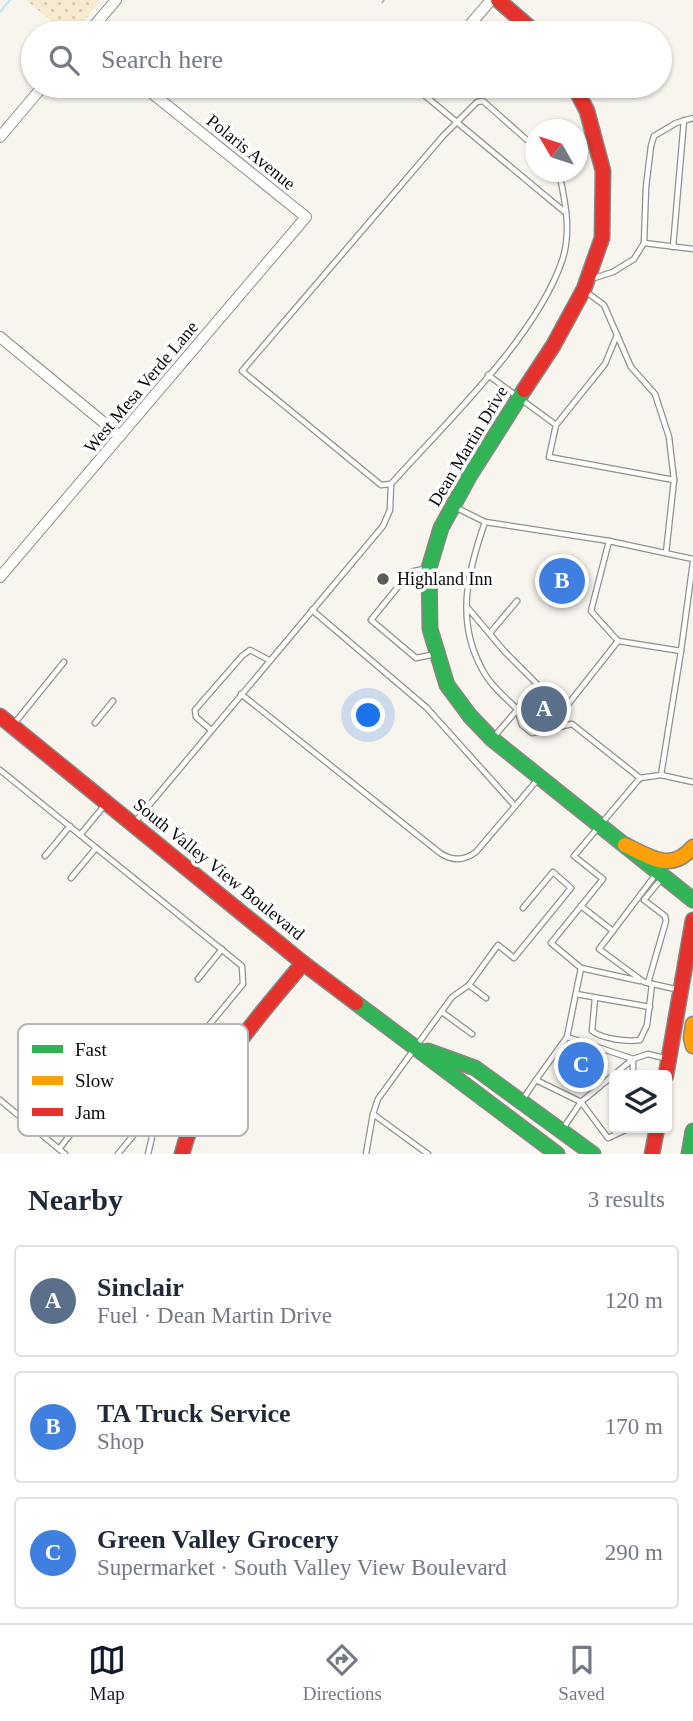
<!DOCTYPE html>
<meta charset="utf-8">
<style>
body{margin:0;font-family:Georgia,serif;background:#f2f2f3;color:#1f2937}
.controls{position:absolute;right:21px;bottom:21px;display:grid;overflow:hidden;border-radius:7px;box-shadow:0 2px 5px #0004}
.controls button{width:63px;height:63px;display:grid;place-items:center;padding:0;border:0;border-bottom:2px solid #e0e1e3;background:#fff;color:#1f2937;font:35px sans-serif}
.compass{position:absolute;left:525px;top:119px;width:63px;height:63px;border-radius:50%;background:#fff;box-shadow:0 2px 5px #0004;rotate:309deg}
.you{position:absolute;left:369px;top:716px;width:24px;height:24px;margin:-18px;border:5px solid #fff;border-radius:50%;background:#1a73e8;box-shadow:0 0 0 10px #1a73e833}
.badge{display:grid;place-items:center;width:46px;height:46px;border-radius:50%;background:#111827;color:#fff;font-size:23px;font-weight:700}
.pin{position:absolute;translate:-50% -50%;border:4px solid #fff;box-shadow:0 2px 7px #0006}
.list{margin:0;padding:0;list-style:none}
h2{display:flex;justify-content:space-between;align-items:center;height:91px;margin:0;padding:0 28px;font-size:30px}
h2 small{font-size:23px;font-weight:400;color:#747a83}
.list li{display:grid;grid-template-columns:46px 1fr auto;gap:21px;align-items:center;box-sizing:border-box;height:112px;margin:0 14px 14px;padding:0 14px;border:2px solid #e0e1e3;border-radius:7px}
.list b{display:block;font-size:26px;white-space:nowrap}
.list p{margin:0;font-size:23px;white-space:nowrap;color:#747a83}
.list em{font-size:23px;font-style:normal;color:#747a83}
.icon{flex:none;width:38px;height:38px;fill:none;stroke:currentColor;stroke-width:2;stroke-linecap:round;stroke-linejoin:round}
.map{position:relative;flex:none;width:693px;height:1154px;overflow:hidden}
.search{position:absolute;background:#fff;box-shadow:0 2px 5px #0004;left:21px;right:21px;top:21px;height:77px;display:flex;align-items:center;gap:18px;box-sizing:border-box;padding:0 24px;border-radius:38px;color:#747a83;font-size:26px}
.sheet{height:469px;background:#fff}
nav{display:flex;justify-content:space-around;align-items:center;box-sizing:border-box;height:98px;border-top:2px solid #e0e1e3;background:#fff;font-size:19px;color:#747a83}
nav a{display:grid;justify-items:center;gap:4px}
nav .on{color:#111827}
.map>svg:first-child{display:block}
.sand{fill:url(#sand-dots)}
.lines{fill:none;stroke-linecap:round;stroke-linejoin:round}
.stream{stroke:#c7e6f0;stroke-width:2.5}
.lane-casing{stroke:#91908d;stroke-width:7}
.street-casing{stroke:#91908d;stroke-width:12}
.fast-casing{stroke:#888683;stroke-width:17}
.slow-casing{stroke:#888683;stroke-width:17}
.jam-casing{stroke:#888683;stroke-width:17}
.path{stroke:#b7b6b5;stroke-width:2;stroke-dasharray:7 3.5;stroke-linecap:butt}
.lane{stroke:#fefefc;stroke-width:4.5}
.street{stroke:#fefefc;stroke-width:10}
.fast{stroke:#30b455;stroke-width:14}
.slow{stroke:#ff9f0a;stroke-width:14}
.jam{stroke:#e5322d;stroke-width:14}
.poi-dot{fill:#5d5c5a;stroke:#fff;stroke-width:2.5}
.labels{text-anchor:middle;stroke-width:7;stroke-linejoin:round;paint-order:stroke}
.street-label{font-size:18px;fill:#0a0a0a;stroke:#fff}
.poi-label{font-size:18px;fill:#0a0a0a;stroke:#fff;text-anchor:start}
.key{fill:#fff;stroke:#b6b6b6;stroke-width:2}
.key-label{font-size:19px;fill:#0a0a0a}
</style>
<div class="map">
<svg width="693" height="1154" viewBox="0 0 693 1154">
<defs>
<pattern id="sand-dots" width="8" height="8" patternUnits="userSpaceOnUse" patternTransform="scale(1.75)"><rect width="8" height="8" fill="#f6ebd1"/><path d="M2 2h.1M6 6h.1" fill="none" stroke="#d2c8b2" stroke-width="1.8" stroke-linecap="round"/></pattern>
</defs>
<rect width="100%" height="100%" fill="#f8f5ee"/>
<polygon class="sand" points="26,0 100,0 75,33 66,33"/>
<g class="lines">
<polyline class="stream" points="0,12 10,0"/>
<g class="lane-casing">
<g id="lane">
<polyline points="417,89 566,213"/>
<path d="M536,148L483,101L477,102L443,136L242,371L381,485L391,484C446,422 535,339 562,261C572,231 565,201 559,172"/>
<polyline points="644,243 693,249"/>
<polyline points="673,247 684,120"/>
<polyline points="591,279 613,272 634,259 644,243 646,187 651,146 654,136 676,123 693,118"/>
<polyline points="585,291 604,305 631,367 655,394 669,437 674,480 666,553"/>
<polyline points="488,375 556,425 605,364 617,335"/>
<polyline points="556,425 549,457 674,480"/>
<path d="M457,508L485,522C468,571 455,620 482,669C490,685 505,697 517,709L537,684L505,652L467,607"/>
<polyline points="485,522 609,541 591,611 618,641 681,651 661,775 640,778 572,724 532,733 522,725 517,709"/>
<polyline points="609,541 693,559"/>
<polyline points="428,568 410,572 371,620 416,658 436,654"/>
<polyline points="312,610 427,708 515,806"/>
<polyline points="490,633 517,601"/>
<polyline points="681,651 693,562"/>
<path d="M241,694L440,853C452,861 464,861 476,852L539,778"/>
<polyline points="95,723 113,701"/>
<polyline points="13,725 64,662"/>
<polyline points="211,730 196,717 195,710 242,656 250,650 269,660"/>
<polyline points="547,731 618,641"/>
<polyline points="493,738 517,710"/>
<polyline points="0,770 242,966 243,984 168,1075 160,1103 194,1112"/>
<polyline points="661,775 693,782"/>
<polyline points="135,822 383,526 390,510 391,484"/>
<polyline points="80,835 104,806"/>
<polyline points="45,856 70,826"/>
<polyline points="71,878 96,848"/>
<polyline points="581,906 613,931 656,874"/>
<polyline points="613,931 599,949 644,982 675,989"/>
<polyline points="581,968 640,981"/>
<polyline points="198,979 222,949"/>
<polyline points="648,983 666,921 665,916 644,900 663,877"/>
<polyline points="469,985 486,998"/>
<polyline points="576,994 650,1007"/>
<path d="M595,998L592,1031C603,1039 627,1042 640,1040L647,1025L652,984"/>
<polyline points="442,1012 472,1034"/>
<polyline points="567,1037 633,1059 581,1102 608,1138 630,1128"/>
<polyline points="633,1075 633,1059 648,1054 664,1058"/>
<polyline points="536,1080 567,1037 581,968 551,943 603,879 574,856 640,778"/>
<polyline points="523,1099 536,1080 581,1102 562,1130"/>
<polyline points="0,1100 65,1154"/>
<polyline points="373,1114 428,1154"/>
<polyline points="59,1149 86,1114"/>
<polyline points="118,1154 160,1103"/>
<polyline points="148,1154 159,1107"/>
<polyline points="366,1154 373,1114 378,1099 452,997 469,985 498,945 514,958 571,888 553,872 523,908"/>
</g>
</g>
<g class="street-casing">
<g id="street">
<polyline points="88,33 116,0"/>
<polyline points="463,33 491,0"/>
<polyline points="416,88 418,86"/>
<polyline points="0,137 43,86"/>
<polyline points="0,337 120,436"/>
<polyline points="0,577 306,217 143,86"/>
</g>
</g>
<g class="fast-casing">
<g id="fast">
<polyline points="524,390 470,475 441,528 429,568 430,629 447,685 470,716 492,739 693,900"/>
<polyline points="356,1003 557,1154"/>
<polyline points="428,1051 475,1068 593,1154"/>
<polyline points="689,1154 693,1131"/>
</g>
</g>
<g class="slow-casing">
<g id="slow">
<path d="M625,845C650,857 671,873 693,847"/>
<polyline points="693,1024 691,1038 693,1046"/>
</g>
</g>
<g class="jam-casing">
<g id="jam">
<polyline points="498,0 536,33"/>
<polyline points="524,390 553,346 584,289 602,238 603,171 587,111 574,86"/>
<polyline points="0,716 303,963 356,1003"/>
<polyline points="666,1075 693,920"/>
<path d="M182,1154C203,1075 253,1024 303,963"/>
<polyline points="652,1154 657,1128"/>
</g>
</g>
<polyline class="path" points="382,3 384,0"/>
<use href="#lane" class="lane"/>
<use href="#street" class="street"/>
<use href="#fast" class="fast"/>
<use href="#slow" class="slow"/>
<use href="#jam" class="jam"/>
</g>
<circle class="poi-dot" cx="383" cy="579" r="7"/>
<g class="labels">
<g class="street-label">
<text transform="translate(251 152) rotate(39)" y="6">Polaris Avenue</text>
<text transform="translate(141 387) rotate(-50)" y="6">West Mesa Verde Lane</text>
<text transform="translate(468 446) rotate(-59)" y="6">Dean Martin Drive</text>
<text transform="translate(219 869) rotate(39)" y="6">South Valley View Boulevard</text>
</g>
<g class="poi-label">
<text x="397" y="585">Highland Inn</text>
</g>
</g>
<rect x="18" y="1024" width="230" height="112" rx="10" class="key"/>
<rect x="32" y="1045" width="31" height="8" fill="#30b455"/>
<rect x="32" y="1076" width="31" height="9" fill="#ff9f0a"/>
<rect x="32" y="1108" width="31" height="8" fill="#e5322d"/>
<g class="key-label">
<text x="75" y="1056">Fast</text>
<text x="75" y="1087">Slow</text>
<text x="75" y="1119">Jam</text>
</g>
</svg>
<div class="controls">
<button><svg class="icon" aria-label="layers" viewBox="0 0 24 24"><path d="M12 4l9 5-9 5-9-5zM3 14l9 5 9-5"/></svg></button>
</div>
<svg class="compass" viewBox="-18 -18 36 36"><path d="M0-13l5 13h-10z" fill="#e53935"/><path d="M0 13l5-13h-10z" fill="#747a83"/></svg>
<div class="you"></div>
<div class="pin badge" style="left:544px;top:709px;background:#5c6f8a">A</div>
<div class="pin badge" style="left:562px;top:581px;background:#3f7fe0">B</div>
<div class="pin badge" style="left:581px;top:1065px;background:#3f7fe0">C</div>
<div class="search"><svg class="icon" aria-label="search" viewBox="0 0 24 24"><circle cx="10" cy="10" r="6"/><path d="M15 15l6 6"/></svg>Search here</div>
</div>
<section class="sheet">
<h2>Nearby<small>3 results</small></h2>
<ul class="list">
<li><span class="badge" style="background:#5c6f8a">A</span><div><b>Sinclair</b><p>Fuel · Dean Martin Drive</p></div><em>120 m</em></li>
<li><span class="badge" style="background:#3f7fe0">B</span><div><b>TA Truck Service</b><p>Shop</p></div><em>170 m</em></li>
<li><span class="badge" style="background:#3f7fe0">C</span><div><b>Green Valley Grocery</b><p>Supermarket · South Valley View Boulevard</p></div><em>290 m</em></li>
</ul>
</section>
<nav>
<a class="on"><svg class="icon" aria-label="map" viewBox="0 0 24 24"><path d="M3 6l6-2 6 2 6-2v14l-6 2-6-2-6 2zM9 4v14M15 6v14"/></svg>Map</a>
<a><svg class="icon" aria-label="directions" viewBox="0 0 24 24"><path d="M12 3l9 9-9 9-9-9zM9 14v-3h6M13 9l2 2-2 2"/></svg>Directions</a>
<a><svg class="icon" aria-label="saved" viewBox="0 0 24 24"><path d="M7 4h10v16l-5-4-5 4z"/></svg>Saved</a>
</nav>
